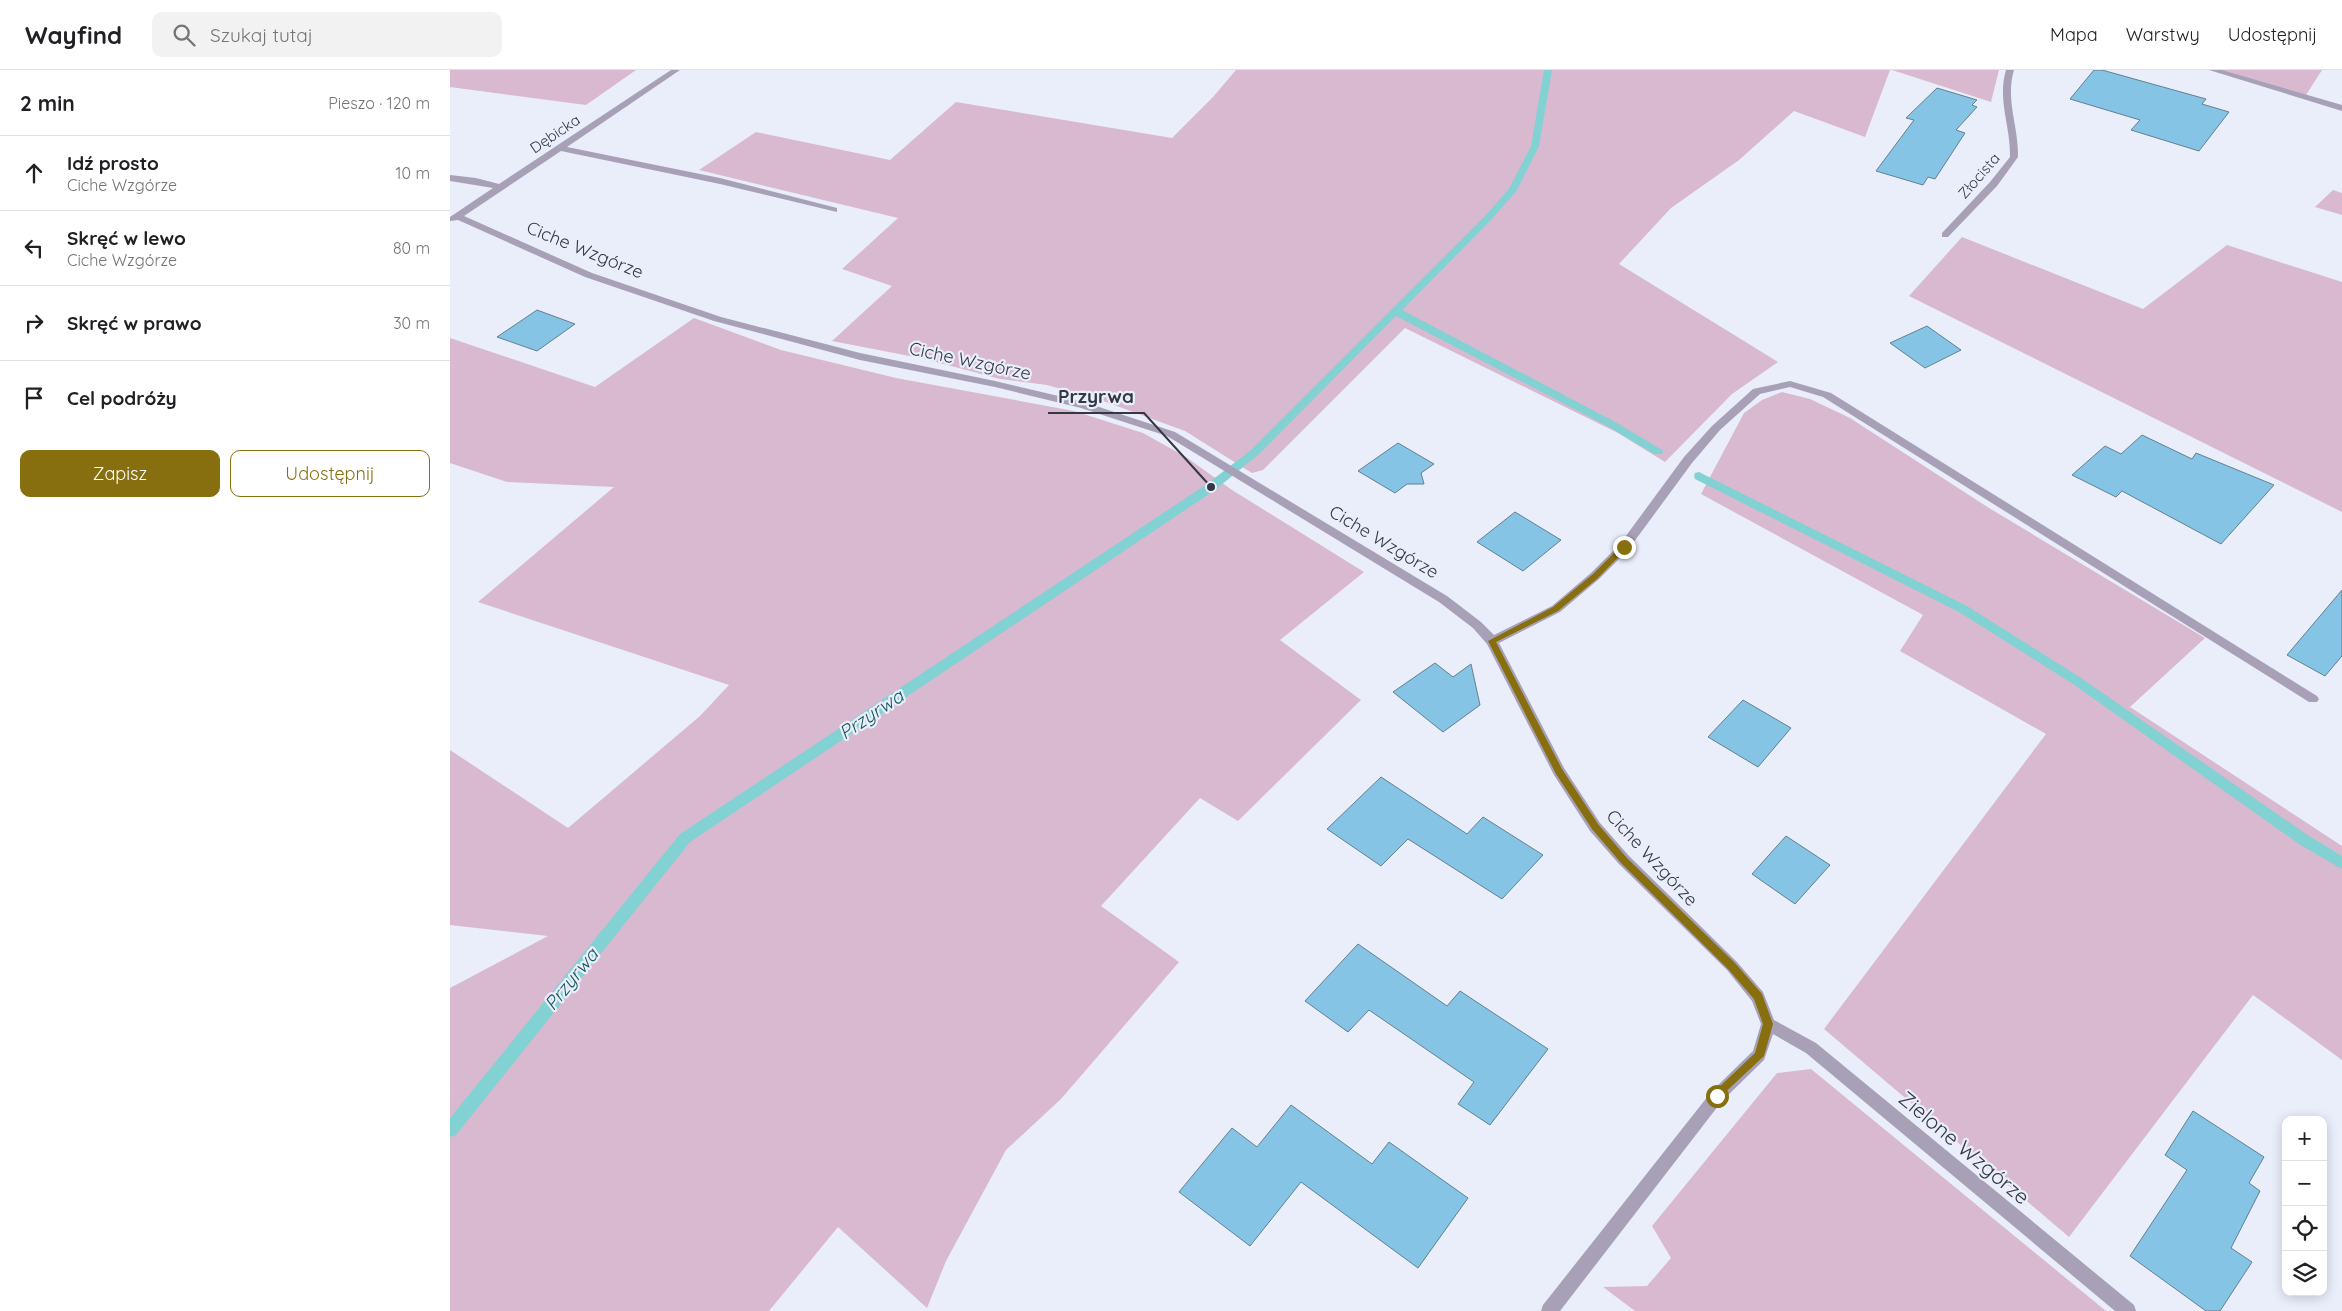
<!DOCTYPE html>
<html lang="pl">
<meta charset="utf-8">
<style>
body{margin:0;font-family:Quicksand,sans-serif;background:#f2f2f2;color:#202124}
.controls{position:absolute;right:15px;bottom:15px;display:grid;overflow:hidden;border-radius:10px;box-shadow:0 2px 12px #0003}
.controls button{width:45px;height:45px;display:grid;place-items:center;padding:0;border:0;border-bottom:1px solid #e0e0e0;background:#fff;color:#202124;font:25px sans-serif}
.stop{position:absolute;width:15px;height:15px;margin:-11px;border:4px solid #876f0f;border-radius:50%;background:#fff}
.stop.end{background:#876f0f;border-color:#fff;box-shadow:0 1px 5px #0008}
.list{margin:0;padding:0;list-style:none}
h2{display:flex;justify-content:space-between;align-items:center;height:65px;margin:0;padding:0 20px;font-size:21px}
h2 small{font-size:16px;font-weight:400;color:#757577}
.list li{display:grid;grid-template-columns:32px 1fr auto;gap:15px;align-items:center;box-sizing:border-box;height:75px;padding:0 20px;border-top:1px solid #e0e0e0}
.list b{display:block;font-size:19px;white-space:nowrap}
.list p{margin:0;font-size:16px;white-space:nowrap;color:#757577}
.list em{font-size:16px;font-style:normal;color:#757577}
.actions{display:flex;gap:10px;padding:15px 20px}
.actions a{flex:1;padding:11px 0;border:1px solid #876f0f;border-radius:10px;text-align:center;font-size:18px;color:#876f0f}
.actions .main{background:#876f0f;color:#fff}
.icon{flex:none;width:28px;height:28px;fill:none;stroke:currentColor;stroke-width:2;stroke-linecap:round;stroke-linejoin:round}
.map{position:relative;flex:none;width:1892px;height:1241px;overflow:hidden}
header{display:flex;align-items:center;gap:30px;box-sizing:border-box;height:70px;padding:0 25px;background:#fff;border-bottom:1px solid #e0e0e0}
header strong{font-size:24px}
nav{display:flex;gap:28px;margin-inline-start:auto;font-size:18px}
.search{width:350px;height:45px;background:#f2f2f2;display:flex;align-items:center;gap:12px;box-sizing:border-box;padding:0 18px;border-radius:10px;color:#757577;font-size:19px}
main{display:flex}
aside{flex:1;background:#fff}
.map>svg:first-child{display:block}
.green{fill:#d9b9cf}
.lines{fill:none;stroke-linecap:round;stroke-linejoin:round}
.stream{fill:#82d1d3;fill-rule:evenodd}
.building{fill:#86c4e5;stroke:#628091}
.minor{fill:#a8a0b7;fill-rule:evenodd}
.route{fill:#876f0f}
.labels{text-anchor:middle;stroke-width:4.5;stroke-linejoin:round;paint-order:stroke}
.far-street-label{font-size:15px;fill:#333844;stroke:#e9eefa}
.street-label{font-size:18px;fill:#333844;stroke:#e9eefa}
.water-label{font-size:19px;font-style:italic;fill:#155a5c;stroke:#e9eefa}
.near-street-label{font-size:21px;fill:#333844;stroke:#e9eefa}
.leader{fill:none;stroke:#333844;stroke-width:2}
.callout-dot{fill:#333844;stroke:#e9eefa;stroke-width:2}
.callout-label{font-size:19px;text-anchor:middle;font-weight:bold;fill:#333844;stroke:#e9eefa;stroke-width:4.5;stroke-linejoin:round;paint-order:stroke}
</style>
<header>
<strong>Wayfind</strong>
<div class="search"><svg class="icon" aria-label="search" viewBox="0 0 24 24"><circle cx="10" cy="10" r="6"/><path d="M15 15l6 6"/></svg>Szukaj tutaj</div>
<nav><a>Mapa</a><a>Warstwy</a><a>Udostępnij</a></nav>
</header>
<main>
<aside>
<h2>2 min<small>Pieszo · 120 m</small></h2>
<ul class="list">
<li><svg class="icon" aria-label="ahead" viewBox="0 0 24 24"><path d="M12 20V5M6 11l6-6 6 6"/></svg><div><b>Idź prosto</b><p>Ciche Wzgórze</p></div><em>10 m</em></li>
<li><svg class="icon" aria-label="left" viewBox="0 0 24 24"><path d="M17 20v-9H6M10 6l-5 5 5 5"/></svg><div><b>Skręć w lewo</b><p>Ciche Wzgórze</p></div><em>80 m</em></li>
<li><svg class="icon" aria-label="right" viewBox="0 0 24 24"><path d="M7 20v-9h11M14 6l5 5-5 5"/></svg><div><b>Skręć w prawo</b></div><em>30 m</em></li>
<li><svg class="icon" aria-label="arrive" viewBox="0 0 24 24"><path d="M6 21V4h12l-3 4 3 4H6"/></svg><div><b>Cel podróży</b></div></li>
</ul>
<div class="actions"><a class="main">Zapisz</a><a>Udostępnij</a></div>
</aside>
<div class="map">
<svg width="1892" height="1241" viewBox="0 0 1892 1241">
<rect width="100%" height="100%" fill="#e9eefa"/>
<g class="green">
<polygon points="0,0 186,0 136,35 0,17"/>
<polygon points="786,0 1440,0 1415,67 1344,41 1289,90 1221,138 1169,194 1328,292 1282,324 1215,392 1168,363 955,258 813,400 802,403 735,361 656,332 597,315 550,309 475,289 382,271 442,216 392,199 448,148 249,100 306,62 440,90 506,32 722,68 763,27"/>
<polygon points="1442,0 1549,0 1541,32"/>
<polygon points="1771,0 1872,0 1856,25"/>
<polygon points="1883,120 1892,123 1892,145 1865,137"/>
<polygon points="1512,167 1693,239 1777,175 1892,212 1892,442 1459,226"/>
<polygon points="244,248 331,280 446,308 624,341 693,363 736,387 782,420 914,502 830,570 911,630 788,751 750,728 651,836 729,892 611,1029 556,1080 496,1191 477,1238 388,1157 319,1241 0,1241 0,918 98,866 0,855 0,680 118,758 250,646 279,615 28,532 164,417 57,412 0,393 0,268 145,317"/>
<polygon points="1332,322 1360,329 1400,348 1539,438 1755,568 1680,637 1892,776 1892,990 1803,925 1619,1167 1374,959 1596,664 1450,581 1473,545 1251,424 1294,343 1312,330"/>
<polygon points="1361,999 1656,1241 1185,1241 1153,1217 1197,1216 1221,1188 1202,1156 1327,1003"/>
</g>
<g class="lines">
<g class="stream">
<polygon points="1094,0 1102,0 1089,76 1067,120 1041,150 952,240 1167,353 1212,380 1213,382 1212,384 1204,384 1159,357 946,246 809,384 765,420 240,772 6,1065 0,1067 0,1048 230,764 757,414 801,380 1035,146 1059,119 1081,76"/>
<polygon points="1249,402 1517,536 1631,608 1859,766 1892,786 1892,799 1849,774 1623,614 1509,542 1245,409 1244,406 1245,403"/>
</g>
</g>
<g class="building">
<polygon points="1644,0 1652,0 1756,29 1752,34 1779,42 1749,81 1681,60 1690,50 1620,29"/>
<polygon points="1487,18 1527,30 1522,35 1527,37 1506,60 1515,63 1485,109 1478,107 1473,115 1426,101 1464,50 1456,48"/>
<polygon points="87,240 125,254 87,281 47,267"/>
<polygon points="1477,256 1511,280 1475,298 1440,273"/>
<polygon points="1692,365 1742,389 1746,383 1824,415 1771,474 1672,421 1666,427 1622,405 1655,376 1671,384"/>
<polygon points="948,373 984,394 971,403 974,414 957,414 945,423 908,401"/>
<polygon points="1065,442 1111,470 1073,501 1027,472"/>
<polygon points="1892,520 1892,586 1875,606 1837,585"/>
<polygon points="985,593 1003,607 1021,594 1030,635 993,662 943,622"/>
<polygon points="1293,630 1341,658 1308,697 1258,667"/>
<polygon points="931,707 1017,764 1033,747 1093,785 1052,829 958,769 931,796 877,759"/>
<polygon points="1336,766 1380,795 1345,834 1302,804"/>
<polygon points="908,874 997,936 1010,921 1098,979 1040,1055 1008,1034 1024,1012 919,940 898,962 855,931"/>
<polygon points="841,1035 922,1094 939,1072 1018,1128 968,1198 851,1112 800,1176 729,1122 782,1058 807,1077"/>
<polygon points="1743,1041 1814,1087 1799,1113 1810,1121 1781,1178 1802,1192 1770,1241 1756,1241 1680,1186 1737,1100 1715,1085"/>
</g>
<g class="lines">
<g class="minor">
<polygon points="221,0 230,0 117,77 270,108 387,138 387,142 270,114 111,81 14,146 142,203 271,247 410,283 545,311 634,332 725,362 997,526 1031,552 1044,565 1102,536 1141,503 1170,474 1234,387 1262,356 1303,319 1340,311 1381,323 1867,626 1869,629 1867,632 1859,632 1373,327 1340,317 1310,324 1270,360 1242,393 1178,480 1149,509 1110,542 1049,573 1114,698 1150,753 1179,786 1287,892 1313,922 1324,950 1366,973 1684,1235 1686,1241 1665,1241 1356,983 1323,964 1314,990 1272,1031 1110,1241 1091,1241 1093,1235 1262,1021 1303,981 1311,954 1302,931 1277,900 1169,794 1140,761 1104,705 1037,574 1023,558 989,532 717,366 631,338 545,317 410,290 264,251 135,207 8,150 0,151 0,147 43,118 0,111 0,105 26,108 49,114"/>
<path d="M1556,0H1564C1555,30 1569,57 1568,87L1547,116L1498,167H1492V163L1540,112L1560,87C1561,57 1547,30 1556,0Z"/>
<polygon points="1759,0 1772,0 1892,35 1892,41"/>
</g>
</g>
<polygon class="route" points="1172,475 1178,477 1148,508 1108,541 1046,572 1112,699 1148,754 1177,788 1285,893 1312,924 1323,954 1314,986 1267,1030 1262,1026 1264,1022 1305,983 1313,954 1304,929 1278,899 1171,793 1142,759 1106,704 1038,571 1103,537 1143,504"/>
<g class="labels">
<g class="far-street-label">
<text transform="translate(105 64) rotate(-34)" y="5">Dębicka</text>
<text transform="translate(1529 106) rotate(-49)" y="5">Złocista</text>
</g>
<g class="street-label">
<text transform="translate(135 180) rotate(22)" y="6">Ciche Wzgórze</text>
<text transform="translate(520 291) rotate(12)" y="6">Ciche Wzgórze</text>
<text transform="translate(934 472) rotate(31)" y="6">Ciche Wzgórze</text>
<text transform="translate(1202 788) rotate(47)" y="6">Ciche Wzgórze</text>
</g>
<g class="water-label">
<text transform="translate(421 644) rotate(-34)" y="7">Przyrwa</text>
<text transform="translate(121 909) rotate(-51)" y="7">Przyrwa</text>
</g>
<g class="near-street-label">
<text transform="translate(1514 1078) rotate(40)" y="7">Zielone Wzgórze</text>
</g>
</g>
<path class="leader" d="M761 417L694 343H598"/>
<circle class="callout-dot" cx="761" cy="417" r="5"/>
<g class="callout-label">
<text x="646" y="333">Przyrwa</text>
</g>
</svg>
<div class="controls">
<button>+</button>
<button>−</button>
<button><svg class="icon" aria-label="locate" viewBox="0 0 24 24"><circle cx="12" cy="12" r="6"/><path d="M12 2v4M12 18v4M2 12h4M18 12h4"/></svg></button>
<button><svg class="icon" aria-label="layers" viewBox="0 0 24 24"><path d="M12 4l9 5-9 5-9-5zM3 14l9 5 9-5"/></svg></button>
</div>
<div class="stop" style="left:1267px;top:1026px"></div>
<div class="stop end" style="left:1174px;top:477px"></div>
</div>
</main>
